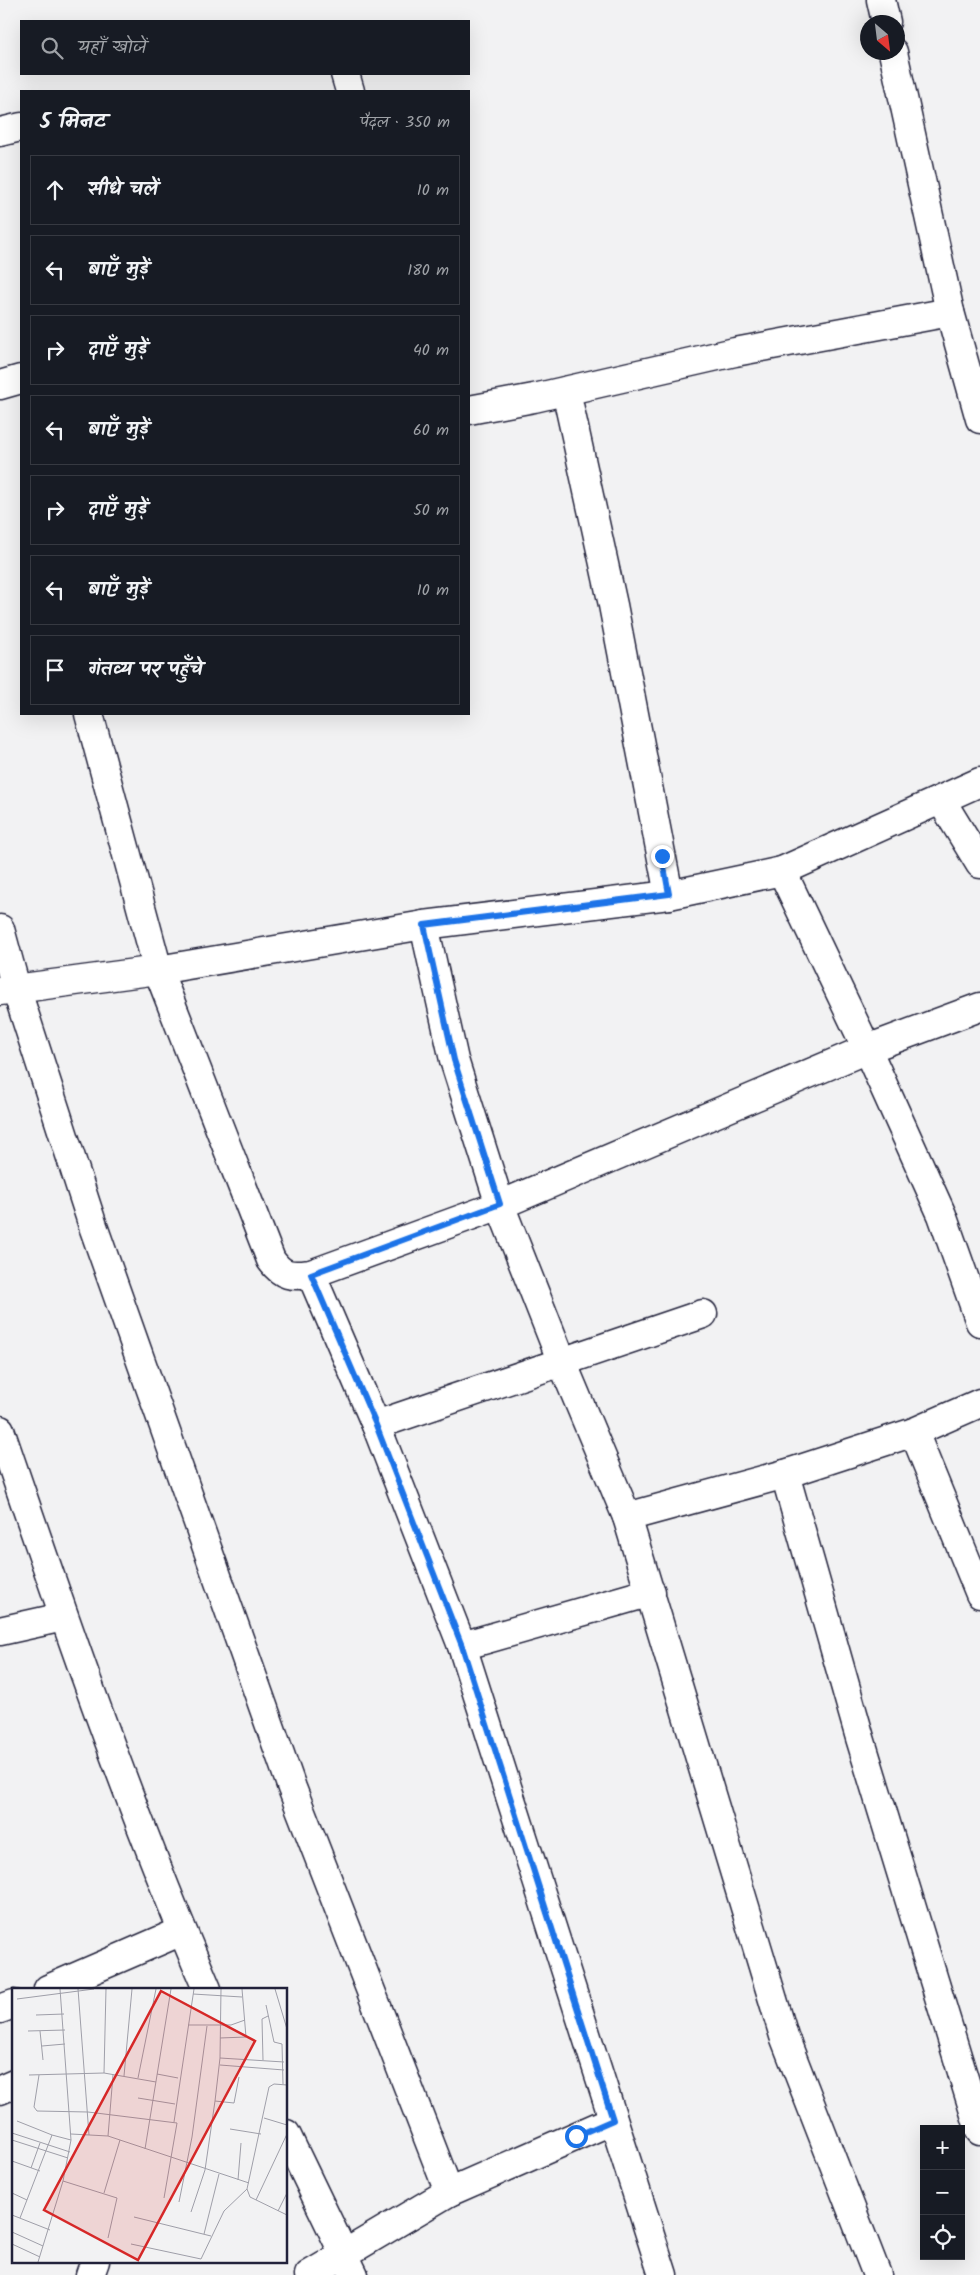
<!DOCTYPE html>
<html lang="hi">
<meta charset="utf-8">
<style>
body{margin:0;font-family:Kalam,"Playpen Sans Deva",sans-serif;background:#242831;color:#f1f3f6}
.controls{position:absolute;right:15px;bottom:15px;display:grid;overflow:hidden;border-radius:0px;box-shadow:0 5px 20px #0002}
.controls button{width:45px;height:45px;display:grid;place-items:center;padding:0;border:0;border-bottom:1px solid #363941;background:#171b24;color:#f1f3f6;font:25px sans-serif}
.compass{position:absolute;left:860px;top:15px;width:45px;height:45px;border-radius:50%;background:#171b24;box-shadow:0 5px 20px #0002;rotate:152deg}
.stop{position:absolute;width:15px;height:15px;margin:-11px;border:4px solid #1a73e8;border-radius:50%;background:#fff}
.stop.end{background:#1a73e8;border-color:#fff;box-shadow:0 1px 5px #0008}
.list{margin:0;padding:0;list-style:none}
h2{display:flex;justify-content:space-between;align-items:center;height:65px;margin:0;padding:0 20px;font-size:21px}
h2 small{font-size:16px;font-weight:400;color:#9ea1a6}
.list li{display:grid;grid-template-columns:32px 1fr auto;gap:15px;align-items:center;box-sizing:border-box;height:70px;margin:0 10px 10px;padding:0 10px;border:1px solid #363941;border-radius:0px}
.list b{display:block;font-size:19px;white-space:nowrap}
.list em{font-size:16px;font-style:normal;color:#9ea1a6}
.icon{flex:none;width:28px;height:28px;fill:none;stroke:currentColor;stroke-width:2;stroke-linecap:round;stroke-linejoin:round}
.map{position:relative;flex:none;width:980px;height:2275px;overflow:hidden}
.search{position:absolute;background:#171b24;box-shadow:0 5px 20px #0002;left:20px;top:20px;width:450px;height:55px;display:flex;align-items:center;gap:12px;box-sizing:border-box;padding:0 18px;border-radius:0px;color:#9ea1a6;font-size:19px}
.panel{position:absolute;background:#171b24;box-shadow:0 5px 20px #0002;left:20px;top:90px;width:450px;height:625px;border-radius:0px}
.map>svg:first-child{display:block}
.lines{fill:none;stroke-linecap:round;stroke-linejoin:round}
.minor-casing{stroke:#22223b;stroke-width:31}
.minor{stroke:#fff;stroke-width:28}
.route{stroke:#1a73e8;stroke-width:6}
.inset-road{fill:none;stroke:#9f9fa9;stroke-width:1}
.view{fill:#d62828;fill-opacity:0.15;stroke:#d62828;stroke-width:2.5}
.inset-edge{fill:none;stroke:#22223b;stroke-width:2.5}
</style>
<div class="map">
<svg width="980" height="2275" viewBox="0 0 980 2275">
<rect width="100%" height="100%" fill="#f2f2f3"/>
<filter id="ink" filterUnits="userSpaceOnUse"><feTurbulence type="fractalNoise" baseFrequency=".02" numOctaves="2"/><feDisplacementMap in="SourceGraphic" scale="10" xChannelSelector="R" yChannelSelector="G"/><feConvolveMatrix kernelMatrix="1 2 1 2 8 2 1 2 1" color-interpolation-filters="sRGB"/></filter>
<g filter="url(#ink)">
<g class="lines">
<g class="minor-casing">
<g id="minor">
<polyline points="881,0 886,22"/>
<polyline points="893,52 950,312 980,419"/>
<polyline points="345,74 350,91"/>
<polyline points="0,132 21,127"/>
<polyline points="0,385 21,379"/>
<polyline points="566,391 613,605 669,895"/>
<polyline points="469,410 534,398 735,352 950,312"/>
<path d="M89,714L158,970L271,1260C283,1277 291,1276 311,1274L500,1205L867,1049L980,1007"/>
<polyline points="941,800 980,864"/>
<polyline points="782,871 867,1049 942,1215 980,1322"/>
<polyline points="424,925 454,1060 500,1205 562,1362 627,1517 784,2036 877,2275"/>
<polyline points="0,929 16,988 93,1226 292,1788 449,2192"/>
<polyline points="0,991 158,970 424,925 669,895 782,871 980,782"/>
<polyline points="311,1274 376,1425 462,1646 663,2275"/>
<polyline points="376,1425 703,1314"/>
<path d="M0,1430C64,1618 129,1807 207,1989"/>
<polyline points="914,1432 980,1594"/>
<polyline points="785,1474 860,1738 980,2131"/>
<polyline points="627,1517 785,1474 914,1432 980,1403"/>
<polyline points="0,1631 63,1617"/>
<polyline points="462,1646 651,1592"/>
<polyline points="48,1989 182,1931"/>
<polyline points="0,2009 14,2004"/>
<polyline points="0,2090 14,2084"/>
<polyline points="286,2134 354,2275"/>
<polyline points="90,2275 95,2261"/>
<polyline points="309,2275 449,2192 613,2120"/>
</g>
</g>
<use href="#minor" class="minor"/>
</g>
</g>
<g class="lines" filter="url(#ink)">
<polyline class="route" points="576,2136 613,2120 462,1646 376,1425 311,1274 500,1204 454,1060 424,925 669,894 662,856"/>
</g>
<g transform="translate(12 1988)">
<rect width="275" height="275" fill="#f2f2f3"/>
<path class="inset-road" d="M66,1L77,147M263,1L275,41M181,6L230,9M5,11L82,1M254,17L262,54L270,56L271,96M24,27L52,26M176,37H219L233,32M16,43L53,42M28,43L31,72M208,50L234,49L230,1M30,58L53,56M208,70L272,74M251,72L250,31L256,28M208,77L272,82M92,85L94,1M145,86L166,90M17,87L92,85L144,94M27,87L22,119L25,123L76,124L165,135L152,210M112,88L120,1M126,90L144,1M275,97L262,96L257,99L235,201L238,209L275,227M126,110L163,116M203,113L222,115L227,89M252,130L275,137M5,133L40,147M162,134L182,1M218,141L249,146M0,145L58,164M59,146L96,148L237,195M96,148L101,87M0,152L56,170M133,161L159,1M0,173L28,183M19,180L28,155M226,192L229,155M51,193L105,210L96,250M0,205L15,212M92,205L108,152M244,212L275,146M167,214L180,149L195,38M266,223L275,205M179,224L193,182L203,113L208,70L209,1M0,227L38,242M122,229L199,248M8,230L40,147L59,152M0,244L31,258M192,246L207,186M0,256L28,269M119,256L189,271L212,223L235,201M26,274L51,193L59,152L48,1"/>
<path class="view" d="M149,3L243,53L126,272L32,222Z"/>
<rect width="275" height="275" class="inset-edge"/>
</g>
</svg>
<div class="controls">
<button>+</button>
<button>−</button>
<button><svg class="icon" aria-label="locate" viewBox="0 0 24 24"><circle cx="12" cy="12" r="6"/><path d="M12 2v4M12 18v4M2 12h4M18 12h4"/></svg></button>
</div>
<svg class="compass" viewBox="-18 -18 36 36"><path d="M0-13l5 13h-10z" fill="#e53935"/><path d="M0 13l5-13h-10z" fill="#9ea1a6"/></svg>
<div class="stop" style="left:576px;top:2136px"></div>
<div class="stop end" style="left:662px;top:856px"></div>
<div class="search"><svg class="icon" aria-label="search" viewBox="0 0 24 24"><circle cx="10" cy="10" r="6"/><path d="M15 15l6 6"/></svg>यहाँ खोजें</div>
<section class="panel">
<h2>5 मिनट<small>पैदल · 350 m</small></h2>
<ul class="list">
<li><svg class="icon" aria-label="ahead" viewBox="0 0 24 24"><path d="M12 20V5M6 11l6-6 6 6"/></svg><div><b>सीधे चलें</b></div><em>10 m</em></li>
<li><svg class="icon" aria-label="left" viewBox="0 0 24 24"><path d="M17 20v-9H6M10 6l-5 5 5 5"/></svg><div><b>बाएँ मुड़ें</b></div><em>180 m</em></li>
<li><svg class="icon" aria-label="right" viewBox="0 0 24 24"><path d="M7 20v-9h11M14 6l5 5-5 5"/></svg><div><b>दाएँ मुड़ें</b></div><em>40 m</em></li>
<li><svg class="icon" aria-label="left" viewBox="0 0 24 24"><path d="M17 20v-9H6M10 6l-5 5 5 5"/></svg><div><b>बाएँ मुड़ें</b></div><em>60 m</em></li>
<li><svg class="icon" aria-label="right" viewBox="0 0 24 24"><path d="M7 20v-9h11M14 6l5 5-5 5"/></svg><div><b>दाएँ मुड़ें</b></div><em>50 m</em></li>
<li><svg class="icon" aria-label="left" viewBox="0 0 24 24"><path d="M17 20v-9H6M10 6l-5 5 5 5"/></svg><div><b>बाएँ मुड़ें</b></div><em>10 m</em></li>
<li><svg class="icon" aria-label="arrive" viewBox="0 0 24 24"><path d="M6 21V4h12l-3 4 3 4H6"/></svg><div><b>गंतव्य पर पहुँचे</b></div></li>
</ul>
</section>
</div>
